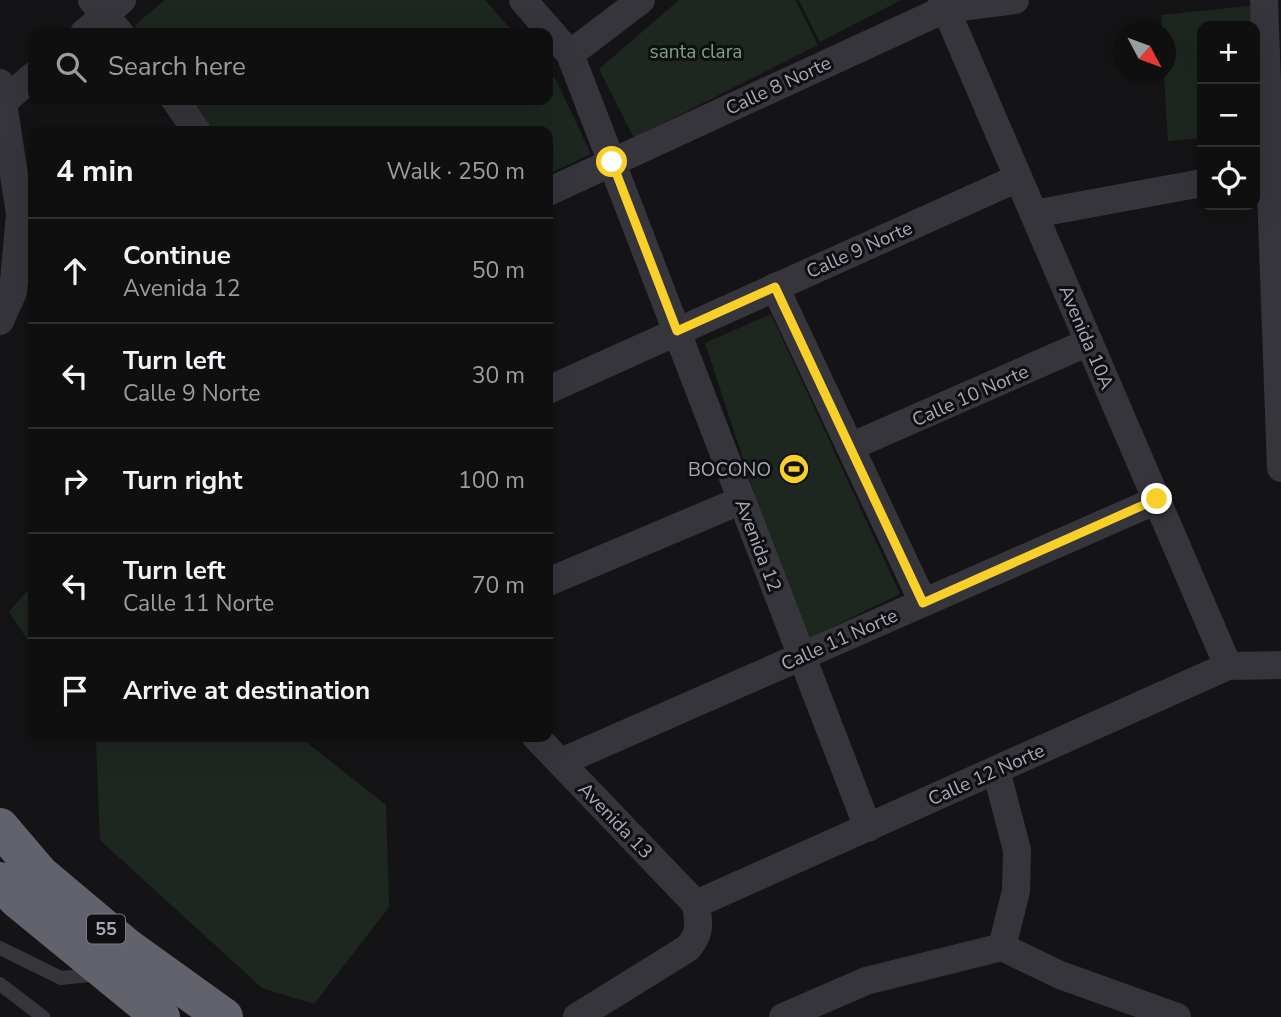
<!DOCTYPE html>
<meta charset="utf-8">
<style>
body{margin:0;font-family:"Nunito Sans",sans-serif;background:#1d1d1e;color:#f1f3f6}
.controls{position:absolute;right:21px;top:21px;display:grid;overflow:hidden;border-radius:14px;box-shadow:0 7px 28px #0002}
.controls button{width:63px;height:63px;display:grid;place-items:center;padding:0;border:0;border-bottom:2px solid #2f2f30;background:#0f0f10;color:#f1f3f6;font:35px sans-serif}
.compass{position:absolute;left:1113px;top:21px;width:63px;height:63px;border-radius:50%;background:#0f0f10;box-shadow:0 7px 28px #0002;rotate:131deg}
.stop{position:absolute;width:21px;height:21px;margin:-16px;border:5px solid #f9d029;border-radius:50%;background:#fff}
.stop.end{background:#f9d029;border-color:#fff;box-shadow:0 2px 7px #0008}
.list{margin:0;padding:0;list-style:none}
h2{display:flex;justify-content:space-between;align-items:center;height:91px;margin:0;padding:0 28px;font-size:30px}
h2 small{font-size:23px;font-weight:400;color:#9b9c9f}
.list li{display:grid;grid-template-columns:46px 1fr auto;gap:21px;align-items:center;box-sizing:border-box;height:105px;padding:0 28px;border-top:2px solid #2f2f30}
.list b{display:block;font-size:26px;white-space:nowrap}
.list p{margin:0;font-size:23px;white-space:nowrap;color:#9b9c9f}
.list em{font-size:23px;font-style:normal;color:#9b9c9f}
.icon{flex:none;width:38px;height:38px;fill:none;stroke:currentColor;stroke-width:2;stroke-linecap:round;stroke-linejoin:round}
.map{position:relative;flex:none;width:1281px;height:1017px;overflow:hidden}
.search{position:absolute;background:#0f0f10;box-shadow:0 7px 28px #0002;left:28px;top:28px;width:525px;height:77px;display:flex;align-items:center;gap:18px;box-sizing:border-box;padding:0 24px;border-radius:14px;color:#9b9c9f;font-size:26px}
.panel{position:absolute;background:#0f0f10;box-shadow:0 7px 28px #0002;left:28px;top:126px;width:525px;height:616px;border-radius:14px}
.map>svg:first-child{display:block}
.green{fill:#1e2620}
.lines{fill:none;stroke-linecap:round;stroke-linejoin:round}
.lane{stroke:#35353b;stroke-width:14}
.street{stroke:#35353b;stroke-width:28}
.highway{stroke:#61626c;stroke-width:38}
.route{stroke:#f9d029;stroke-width:9}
.labels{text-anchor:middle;stroke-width:6;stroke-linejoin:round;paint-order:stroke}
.shield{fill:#0f0f11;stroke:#787a85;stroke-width:2}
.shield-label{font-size:18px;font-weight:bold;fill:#a5a8b7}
.park-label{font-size:19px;fill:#7ba383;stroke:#0f0f11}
.street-label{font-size:19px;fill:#a5a8b7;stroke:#0f0f11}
.poi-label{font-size:19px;fill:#a5a8b7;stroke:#0f0f11;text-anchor:end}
</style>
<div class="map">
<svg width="1281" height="1017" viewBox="0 0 1281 1017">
<rect width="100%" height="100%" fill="#141416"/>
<g class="green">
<polygon points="165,0 485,0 514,33 141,33 135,25"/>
<polygon points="679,0 795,0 818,45 634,138 599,69"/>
<polygon points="799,0 901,0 820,42"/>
<polygon points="1257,5 1255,26 1202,26 1202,138 1168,141 1164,74 1166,32 1162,31 1161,15"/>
<polygon points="548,71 556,80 591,154 548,174 548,131 215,131 191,100 548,100"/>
<polygon points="771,314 900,594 803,641 705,343"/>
<polygon points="33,584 33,648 9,612"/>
<polygon points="93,737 300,737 386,805 389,907 314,1004 262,988 100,840 96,742"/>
</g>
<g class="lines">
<g class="lane">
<polyline points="0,948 61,978 100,974"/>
<polyline points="0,984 43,1017"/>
</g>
<g class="street">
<polyline points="92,0 120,33"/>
<polyline points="523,0 570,54 868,828"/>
<polyline points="942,0 1228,666"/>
<polyline points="1264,0 1281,468"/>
<polyline points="84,33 122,0"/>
<polyline points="570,54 641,0"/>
<polyline points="0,83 20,214 13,292 0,321"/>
<polyline points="175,100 197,131"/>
<polyline points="0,105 33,76"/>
<polyline points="548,192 945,9 1015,0"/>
<polyline points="1034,214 1202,183"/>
<polyline points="775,287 923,602"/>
<polyline points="548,390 1018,178"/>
<polyline points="850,447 1089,342"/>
<polyline points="548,582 742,500"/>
<polyline points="536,737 696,904"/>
<polyline points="561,762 1157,500"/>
<polyline points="996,770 1017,850 1016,891 1002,947"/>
<polyline points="696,904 1228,666 1281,665"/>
<path d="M577,1017L688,948C701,933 699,923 696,904"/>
<polyline points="783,1017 866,981 1002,947 1060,975 1177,1017"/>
</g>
<g class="highway">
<polyline points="0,827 40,874 128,948 224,1017"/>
<polyline points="0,881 17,899 161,1017"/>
</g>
</g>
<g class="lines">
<polyline class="route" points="612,162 677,331 775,287 923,603 1157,499"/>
</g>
<defs>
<g id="stadium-disc" transform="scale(1.575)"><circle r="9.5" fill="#f9d029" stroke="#0f0f11"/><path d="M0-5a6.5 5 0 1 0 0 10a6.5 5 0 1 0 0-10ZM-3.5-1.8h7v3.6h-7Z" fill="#111"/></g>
</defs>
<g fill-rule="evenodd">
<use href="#stadium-disc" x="794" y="469"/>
</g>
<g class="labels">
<rect class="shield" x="87" y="914.5" width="38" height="29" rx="5"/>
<g class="shield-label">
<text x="106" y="935">55</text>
</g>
<g class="park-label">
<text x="696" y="58">santa clara</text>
</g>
<g class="street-label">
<text transform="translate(778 85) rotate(-25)" y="7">Calle 8 Norte</text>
<text transform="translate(859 249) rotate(-24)" y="7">Calle 9 Norte</text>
<text transform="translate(1087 337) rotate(67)" y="7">Avenida 10A</text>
<text transform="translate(970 395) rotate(-24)" y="7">Calle 10 Norte</text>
<text transform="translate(759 545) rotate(69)" y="7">Avenida 12</text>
<text transform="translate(839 639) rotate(-24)" y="7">Calle 11 Norte</text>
<text transform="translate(986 774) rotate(-24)" y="7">Calle 12 Norte</text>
<text transform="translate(616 820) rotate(46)" y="7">Avenida 13</text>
</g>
<g class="poi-label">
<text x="771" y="476">BOCONO</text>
</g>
</g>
</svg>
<div class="controls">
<button>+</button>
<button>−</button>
<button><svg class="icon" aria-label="locate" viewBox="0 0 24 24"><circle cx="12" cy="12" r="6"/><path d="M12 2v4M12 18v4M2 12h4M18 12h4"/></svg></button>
</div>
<svg class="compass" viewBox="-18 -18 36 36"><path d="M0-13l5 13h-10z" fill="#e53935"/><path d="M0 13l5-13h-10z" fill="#9b9c9f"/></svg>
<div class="stop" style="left:612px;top:162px"></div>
<div class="stop end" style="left:1157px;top:499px"></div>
<div class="search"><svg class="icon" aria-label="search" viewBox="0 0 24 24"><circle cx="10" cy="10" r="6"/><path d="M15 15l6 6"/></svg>Search here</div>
<section class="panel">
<h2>4 min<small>Walk · 250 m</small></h2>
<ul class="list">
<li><svg class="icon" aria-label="ahead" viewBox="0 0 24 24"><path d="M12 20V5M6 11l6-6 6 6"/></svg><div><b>Continue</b><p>Avenida 12</p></div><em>50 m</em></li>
<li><svg class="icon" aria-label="left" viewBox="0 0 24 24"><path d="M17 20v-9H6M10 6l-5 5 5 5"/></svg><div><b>Turn left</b><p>Calle 9 Norte</p></div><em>30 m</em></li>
<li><svg class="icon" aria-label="right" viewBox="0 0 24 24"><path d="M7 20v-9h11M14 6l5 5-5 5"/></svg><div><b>Turn right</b></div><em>100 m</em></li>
<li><svg class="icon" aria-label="left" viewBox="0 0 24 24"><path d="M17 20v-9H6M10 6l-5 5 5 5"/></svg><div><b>Turn left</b><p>Calle 11 Norte</p></div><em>70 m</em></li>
<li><svg class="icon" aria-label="arrive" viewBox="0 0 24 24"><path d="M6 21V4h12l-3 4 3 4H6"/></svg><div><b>Arrive at destination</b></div></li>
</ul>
</section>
</div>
